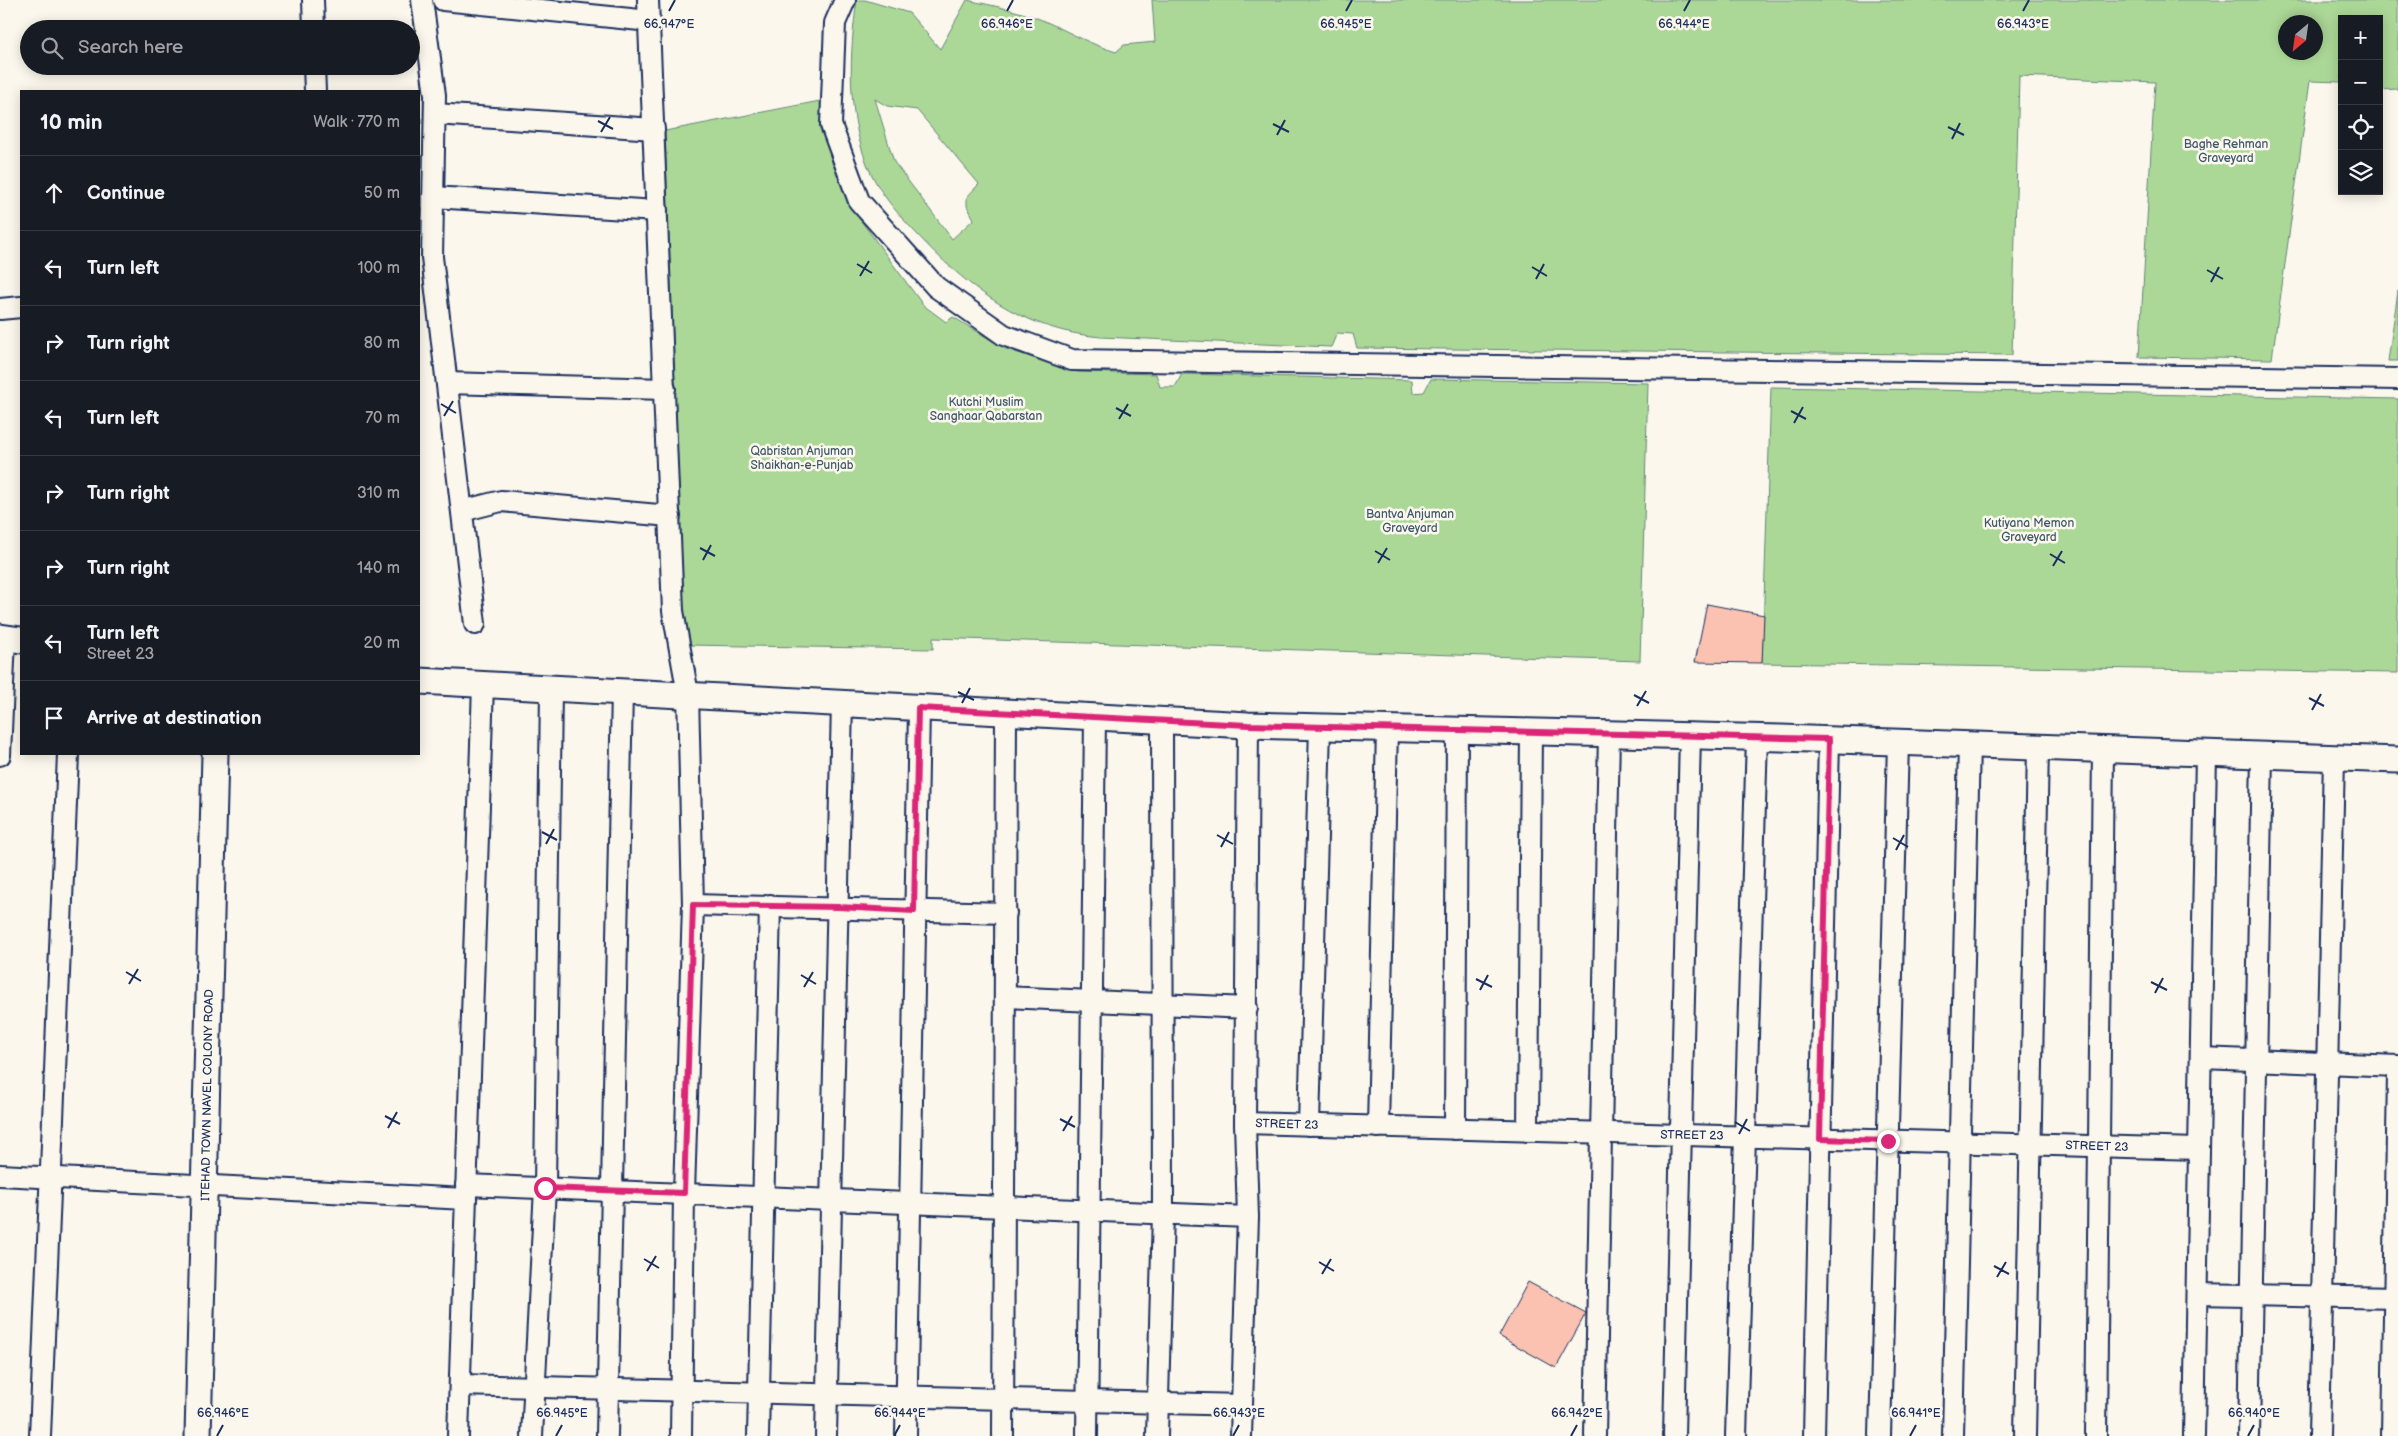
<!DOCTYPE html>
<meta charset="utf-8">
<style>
body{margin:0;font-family:"Balsamiq Sans",sans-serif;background:#20242c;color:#f1f3f6}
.controls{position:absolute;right:15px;top:15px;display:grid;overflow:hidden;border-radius:0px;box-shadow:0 2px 12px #0003}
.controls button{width:45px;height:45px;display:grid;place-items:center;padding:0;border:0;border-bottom:1px solid #363941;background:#171b24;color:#f1f3f6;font:25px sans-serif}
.compass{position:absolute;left:2278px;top:15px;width:45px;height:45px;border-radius:50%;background:#171b24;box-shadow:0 2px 12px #0003;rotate:209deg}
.stop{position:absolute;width:15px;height:15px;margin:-11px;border:4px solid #db2777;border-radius:50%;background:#fff}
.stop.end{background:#db2777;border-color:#fff;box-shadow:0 1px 5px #0008}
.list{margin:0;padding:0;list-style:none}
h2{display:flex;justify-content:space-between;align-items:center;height:65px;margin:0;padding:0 20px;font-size:21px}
h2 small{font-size:16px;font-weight:400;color:#9ea1a6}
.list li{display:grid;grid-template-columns:32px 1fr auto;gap:15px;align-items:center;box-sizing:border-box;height:75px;padding:0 20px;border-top:1px solid #363941}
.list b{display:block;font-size:19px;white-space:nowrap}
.list p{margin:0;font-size:16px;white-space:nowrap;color:#9ea1a6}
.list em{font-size:16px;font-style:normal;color:#9ea1a6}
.icon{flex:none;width:28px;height:28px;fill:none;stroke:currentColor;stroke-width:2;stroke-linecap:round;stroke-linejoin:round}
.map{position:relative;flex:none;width:2398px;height:1436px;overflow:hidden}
.search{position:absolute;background:#171b24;box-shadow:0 2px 12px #0003;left:20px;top:20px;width:400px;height:55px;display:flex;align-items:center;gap:12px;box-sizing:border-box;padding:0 18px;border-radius:28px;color:#9ea1a6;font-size:19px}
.panel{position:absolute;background:#171b24;box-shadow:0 2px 12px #0003;left:20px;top:90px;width:400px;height:665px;border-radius:0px}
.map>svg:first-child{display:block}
.green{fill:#acd897;stroke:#64847a;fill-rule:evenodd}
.building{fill:#fbc2b1;stroke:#1b2f5e}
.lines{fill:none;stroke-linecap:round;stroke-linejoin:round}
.minor-casing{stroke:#1b2f5e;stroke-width:24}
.tertiary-casing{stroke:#1b2f5e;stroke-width:29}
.minor{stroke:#fbf7ec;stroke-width:20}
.tertiary{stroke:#fbf7ec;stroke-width:25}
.route{stroke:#db2777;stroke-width:6}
.ticks{fill:none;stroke:#1b2f5e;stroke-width:2}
.labels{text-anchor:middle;stroke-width:5;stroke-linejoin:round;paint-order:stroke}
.park-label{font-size:12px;fill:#3f596c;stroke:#fbf7ec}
.street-label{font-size:12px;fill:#1b2f5e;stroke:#fbf7ec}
.ticks-label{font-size:12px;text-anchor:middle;fill:#1b2f5e;stroke:#fbf7ec;stroke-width:5;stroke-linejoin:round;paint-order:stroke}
</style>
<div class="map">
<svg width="2398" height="1436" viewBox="0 0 2398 1436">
<rect width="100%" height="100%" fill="#fbf7ec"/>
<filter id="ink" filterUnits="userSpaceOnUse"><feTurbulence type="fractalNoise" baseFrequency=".02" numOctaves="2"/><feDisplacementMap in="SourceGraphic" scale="10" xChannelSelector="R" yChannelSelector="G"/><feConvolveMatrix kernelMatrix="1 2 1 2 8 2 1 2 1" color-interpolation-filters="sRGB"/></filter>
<g filter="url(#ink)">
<g class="green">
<path d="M857,0H865L909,13L940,49L967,0C994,6 1023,11 1049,23C1073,34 1090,44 1116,52L1124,45L1155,42L1152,0H2398V89L2379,90V19H2342V82L2310,81L2272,359L2139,357L2155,82L2019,76L2012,355L1357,348L1353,334L1337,333L1331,347L1101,337C1023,331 966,287 915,232C896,212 877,190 867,164C847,112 849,55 857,0ZM2286,22H2316V52H2286ZM875,99L887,106L917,110L979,184L967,197V206L974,219L952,239L894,162Z"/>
<polygon points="820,101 832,163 856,214 923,305 946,322 953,317 1006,349 1078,372 1156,374 1160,387 1175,387 1182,374 1412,380 1413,393 1424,392 1431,379 1648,383 1640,661 933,638 933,649 685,645 665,131"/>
<polygon points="2398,291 2398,361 2388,361"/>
<polygon points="1771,387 2398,399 2398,673 1762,663"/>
</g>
<g class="building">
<polygon points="1707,604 1764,615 1762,663 1695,662"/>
<polygon points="1528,1282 1586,1313 1556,1368 1499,1336"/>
</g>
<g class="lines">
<g class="minor-casing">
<g id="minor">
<polyline points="313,0 314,29"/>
<polyline points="422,0 435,95 432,257 475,624"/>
<polyline points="443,0 650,21"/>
<polyline points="648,0 673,611 688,694 693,905 684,1193 681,1436"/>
<polyline points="845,0 835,23 831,125 859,201 936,287 1004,335 1072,360 2398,379"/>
<polyline points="314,66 315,91"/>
<polyline points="435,114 654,129"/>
<polyline points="433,197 657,211"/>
<polyline points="0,309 21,307"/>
<polyline points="447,383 665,389"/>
<polyline points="462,511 501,501 670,516"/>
<polyline points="0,755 5,638"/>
<polyline points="693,905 1006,913"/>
<polyline points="1005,997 1247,1008"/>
<polyline points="2201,1058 2398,1066"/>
<polyline points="1245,1123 2199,1149"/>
<polyline points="1309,1125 1320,727"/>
<polyline points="1378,1127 1387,729"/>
<polyline points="1455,1129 1457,730"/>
<polyline points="1528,1131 1531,732"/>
<polyline points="0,1175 466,1199"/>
<polyline points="466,1185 1248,1217"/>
<polyline points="2197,1294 2398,1298"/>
<polyline points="460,1385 1242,1405"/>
<polyline points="40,1436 68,754"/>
<polyline points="458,1436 483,685"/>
<polyline points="532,1436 545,1188 551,688"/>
<polyline points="607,1436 622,691"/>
<polyline points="758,1436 770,905"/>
<polyline points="826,1436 842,702"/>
<polyline points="906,1436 919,708"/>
<polyline points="1003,1436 1006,714"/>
<polyline points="1087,1436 1095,717"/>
<polyline points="1157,1436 1163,1213 1162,720"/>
<polyline points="1241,1436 1248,1217 1245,1123 1248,725"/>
<polyline points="1595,1436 1609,734"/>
<polyline points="1674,1436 1690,735"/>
<polyline points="1736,1436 1757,737"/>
<polyline points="1814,1436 1829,739"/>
<polyline points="1880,1436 1898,742"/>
<polyline points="1953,1436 1969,744"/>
<polyline points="2025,1436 2038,746"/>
<polyline points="2096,1436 2103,749"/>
<polyline points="2194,1436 2206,753"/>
<polyline points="2249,1436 2262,755"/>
<polyline points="2319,1436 2334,757"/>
<polyline points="2392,1436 2398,1074"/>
</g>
</g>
<g class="tertiary-casing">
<g id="tertiary">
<polyline points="0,637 21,640"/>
<polyline points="419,681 1248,725 1781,738 2398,760"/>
<polyline points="198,1436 215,754"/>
</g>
</g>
<use href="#minor" class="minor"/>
<use href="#tertiary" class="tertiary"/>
</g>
</g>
<g class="lines" filter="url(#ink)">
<polyline class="route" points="545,1188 684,1193 693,905 838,907 914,911 918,708 1248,725 1829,739 1820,1139 1888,1141"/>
</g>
<path class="ticks" d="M669,11L675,0M1007,11L1013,0M1346,11L1352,0M1684,11L1690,0M2023,11L2029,0M598,121L613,129M1273,124L1289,132M1948,127L1964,135M601,132L610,117M1277,135L1285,120M1952,139L1960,123M857,264L872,273M1532,267L1547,276M2207,270L2223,279M860,276L869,261M1536,279L1544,264M2211,282L2219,267M441,404L456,413M1116,408L1131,416M1791,411L1806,419M444,416L453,401M1119,419L1128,404M1794,423L1803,407M700,548L715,556M1375,551L1390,560M2050,554L2065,563M703,560L711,545M1378,563L1387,548M2053,566L2062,551M958,692L974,700M1634,695L1649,703M2309,698L2324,706M962,703L970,688M1637,706L1646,691M2312,710L2321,694M542,832L557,840M1217,835L1233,844M1893,838L1908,847M546,844L554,829M1221,847L1229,832M1896,850L1904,835M126,972L141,981M801,975L816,984M1476,979L1492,987M2151,982L2167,990M129,984L138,969M804,987L813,972M1480,990L1488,975M2155,993L2163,978M385,1116L400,1124M1060,1119L1075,1127M1735,1122L1750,1131M388,1128L397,1112M1063,1131L1072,1116M1739,1134L1747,1119M644,1259L659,1268M1319,1262L1334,1271M1994,1266L2009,1274M647,1271L656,1256M1322,1274L1331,1259M1997,1277L2006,1262M217,1436L223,1425M556,1436L562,1425M894,1436L900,1425M1233,1436L1239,1425M1571,1436L1577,1425M1910,1436L1916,1425M2248,1436L2254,1425"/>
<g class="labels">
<g class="park-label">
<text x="2226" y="148">Baghe Rehman<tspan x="2226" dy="14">Graveyard</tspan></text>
<text x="986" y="406">Kutchi Muslim<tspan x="986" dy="14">Sanghaar Qabarstan</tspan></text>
<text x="802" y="455">Qabristan Anjuman<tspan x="802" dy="14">Shaikhan-e-Punjab</tspan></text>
<text x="1410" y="518">Bantva Anjuman<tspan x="1410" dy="14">Graveyard</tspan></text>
<text x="2029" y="527">Kutiyana Memon<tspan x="2029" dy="14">Graveyard</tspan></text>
</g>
<g class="street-label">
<text transform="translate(207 1095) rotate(-89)" y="4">ITEHAD TOWN NAVEL COLONY ROAD</text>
<text transform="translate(1287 1124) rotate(2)" y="4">STREET 23</text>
<text transform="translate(1692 1135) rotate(1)" y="4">STREET 23</text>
<text transform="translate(2097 1146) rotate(2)" y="4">STREET 23</text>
</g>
</g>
<g class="ticks-label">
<text x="669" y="28">66.947°E</text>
<text x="1007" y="28">66.946°E</text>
<text x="1346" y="28">66.945°E</text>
<text x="1684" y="28">66.944°E</text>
<text x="2023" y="28">66.943°E</text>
<text x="223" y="1417">66.946°E</text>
<text x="562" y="1417">66.945°E</text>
<text x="900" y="1417">66.944°E</text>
<text x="1239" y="1417">66.943°E</text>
<text x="1577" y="1417">66.942°E</text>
<text x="1916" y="1417">66.941°E</text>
<text x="2254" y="1417">66.940°E</text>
</g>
</svg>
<div class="controls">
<button>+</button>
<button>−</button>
<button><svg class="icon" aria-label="locate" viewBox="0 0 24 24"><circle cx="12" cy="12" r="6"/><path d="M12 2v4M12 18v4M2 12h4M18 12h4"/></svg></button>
<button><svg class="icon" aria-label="layers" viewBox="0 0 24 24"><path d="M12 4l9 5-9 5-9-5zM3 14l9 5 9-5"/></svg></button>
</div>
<svg class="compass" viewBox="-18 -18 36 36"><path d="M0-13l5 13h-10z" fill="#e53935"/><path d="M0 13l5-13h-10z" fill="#9ea1a6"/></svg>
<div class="stop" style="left:545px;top:1188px"></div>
<div class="stop end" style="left:1888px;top:1141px"></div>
<div class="search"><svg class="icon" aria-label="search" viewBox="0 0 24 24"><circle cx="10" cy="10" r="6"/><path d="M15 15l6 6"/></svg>Search here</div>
<section class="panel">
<h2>10 min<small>Walk · 770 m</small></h2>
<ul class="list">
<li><svg class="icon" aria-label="ahead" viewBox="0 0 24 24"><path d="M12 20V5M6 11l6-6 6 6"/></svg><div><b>Continue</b></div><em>50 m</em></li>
<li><svg class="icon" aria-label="left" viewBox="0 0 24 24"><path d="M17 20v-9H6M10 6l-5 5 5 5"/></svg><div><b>Turn left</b></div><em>100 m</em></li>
<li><svg class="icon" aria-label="right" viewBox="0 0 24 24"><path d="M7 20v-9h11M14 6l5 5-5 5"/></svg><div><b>Turn right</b></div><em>80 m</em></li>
<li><svg class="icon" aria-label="left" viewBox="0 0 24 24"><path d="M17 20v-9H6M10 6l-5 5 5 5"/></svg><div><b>Turn left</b></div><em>70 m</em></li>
<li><svg class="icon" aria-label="right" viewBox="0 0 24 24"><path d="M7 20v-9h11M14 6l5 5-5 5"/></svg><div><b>Turn right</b></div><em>310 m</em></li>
<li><svg class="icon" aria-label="right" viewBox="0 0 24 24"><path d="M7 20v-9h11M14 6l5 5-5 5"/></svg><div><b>Turn right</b></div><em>140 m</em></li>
<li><svg class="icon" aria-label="left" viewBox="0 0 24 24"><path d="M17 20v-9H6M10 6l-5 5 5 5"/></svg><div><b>Turn left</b><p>Street 23</p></div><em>20 m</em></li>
<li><svg class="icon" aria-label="arrive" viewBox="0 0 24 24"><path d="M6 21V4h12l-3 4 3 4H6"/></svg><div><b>Arrive at destination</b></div></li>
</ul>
</section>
</div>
